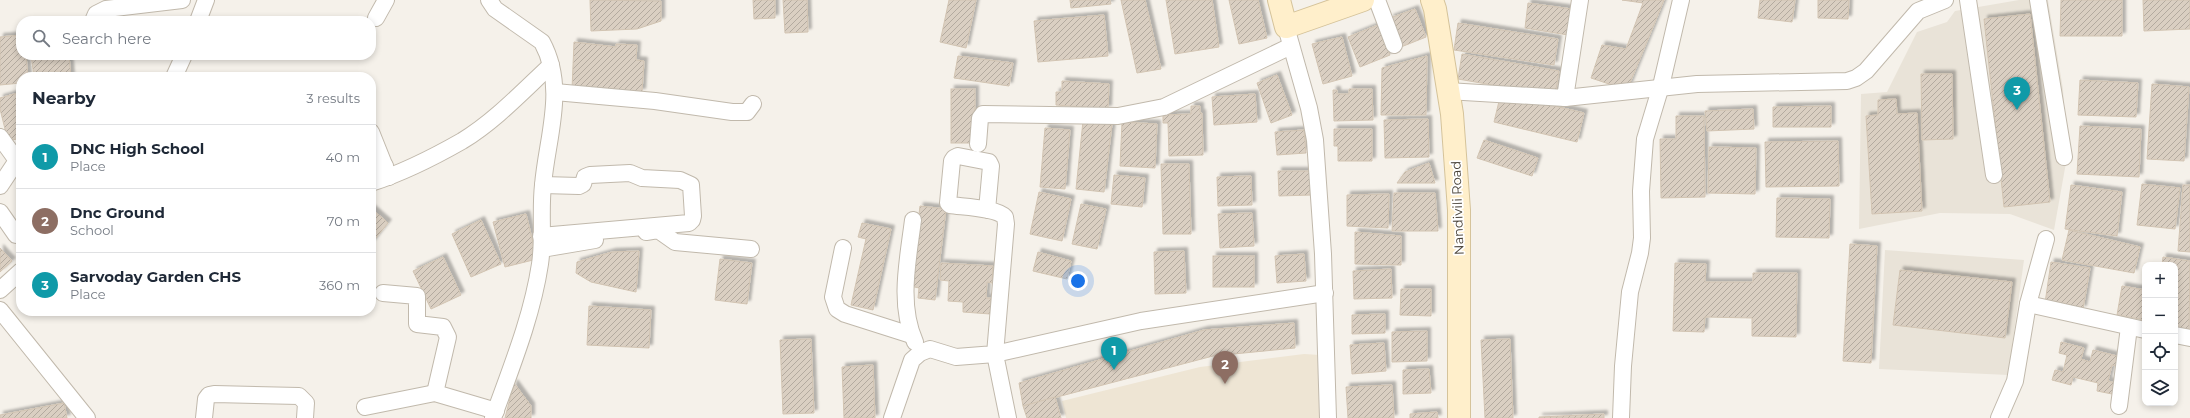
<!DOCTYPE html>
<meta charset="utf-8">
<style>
body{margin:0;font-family:Montserrat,sans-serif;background:#f2f2f3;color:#1f2937}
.controls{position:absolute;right:12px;bottom:12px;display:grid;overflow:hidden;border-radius:8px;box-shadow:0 2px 6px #0003}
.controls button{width:36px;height:36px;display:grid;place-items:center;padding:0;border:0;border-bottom:1px solid #e0e1e3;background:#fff;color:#1f2937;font:20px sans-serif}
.you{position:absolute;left:1078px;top:281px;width:14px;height:14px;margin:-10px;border:3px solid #fff;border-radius:50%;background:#1a73e8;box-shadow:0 0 0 6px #1a73e833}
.badge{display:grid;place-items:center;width:26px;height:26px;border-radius:50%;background:#0f766e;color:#fff;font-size:13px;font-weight:700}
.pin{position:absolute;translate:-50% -33px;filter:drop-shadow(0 1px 2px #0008)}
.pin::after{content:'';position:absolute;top:21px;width:14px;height:12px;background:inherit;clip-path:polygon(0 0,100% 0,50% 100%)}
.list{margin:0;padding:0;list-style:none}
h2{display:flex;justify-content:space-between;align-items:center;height:52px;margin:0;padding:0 16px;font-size:17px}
h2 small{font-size:13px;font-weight:400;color:#747a83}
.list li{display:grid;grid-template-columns:26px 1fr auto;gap:12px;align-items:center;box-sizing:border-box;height:64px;padding:0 16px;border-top:1px solid #e0e1e3}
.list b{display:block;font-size:15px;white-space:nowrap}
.list p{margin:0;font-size:13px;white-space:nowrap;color:#747a83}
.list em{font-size:13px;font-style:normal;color:#747a83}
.icon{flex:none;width:22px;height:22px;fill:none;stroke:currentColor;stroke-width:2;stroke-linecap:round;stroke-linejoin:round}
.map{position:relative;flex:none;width:2190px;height:418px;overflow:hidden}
.search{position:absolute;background:#fff;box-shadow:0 2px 6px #0003;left:16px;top:16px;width:360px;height:44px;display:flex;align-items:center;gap:10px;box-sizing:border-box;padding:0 14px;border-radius:16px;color:#747a83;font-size:15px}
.panel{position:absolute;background:#fff;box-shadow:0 2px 6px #0003;left:16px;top:72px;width:360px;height:244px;border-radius:16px}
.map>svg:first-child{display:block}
.residential{fill:#e9e3d8}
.education{fill:#eee5d4}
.building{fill:url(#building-hatch);stroke:#d2c4b2;filter:url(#shadow)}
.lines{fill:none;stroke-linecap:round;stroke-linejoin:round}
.street-casing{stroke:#c1b9ac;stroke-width:18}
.secondary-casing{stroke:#d5c39a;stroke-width:24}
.street{stroke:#fff;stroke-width:16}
.secondary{stroke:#ffefcb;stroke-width:22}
.labels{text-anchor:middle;stroke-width:3.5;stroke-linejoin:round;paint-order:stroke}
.street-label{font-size:13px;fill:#494238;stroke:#fff}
</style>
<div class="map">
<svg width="2190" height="418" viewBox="0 0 2190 418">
<defs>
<pattern id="building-hatch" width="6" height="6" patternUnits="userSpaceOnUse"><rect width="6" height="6" fill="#dacfc2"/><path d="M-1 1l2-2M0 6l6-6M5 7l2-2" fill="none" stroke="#b3aa9f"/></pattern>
<filter id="shadow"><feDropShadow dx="3.5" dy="-3.5" stdDeviation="1" flood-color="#0004"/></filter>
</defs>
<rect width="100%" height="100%" fill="#f5f1ea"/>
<g class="residential">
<polygon points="2019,0 2048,0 2063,89 2067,157 2054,230 2010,214 1940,213 1859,229 1861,94 1887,92 1917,32 1947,22 1955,11"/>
<polygon points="1885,250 2024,260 2008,375 1879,369"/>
</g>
<polygon class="education" points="1304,354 1320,355 1319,418 1066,418 1062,401 1200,367"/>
<g class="building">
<polygon points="590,0 661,1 661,21 637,29 591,31"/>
<polygon points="753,0 775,0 775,18 754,19"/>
<polygon points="783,0 807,0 808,32 785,33"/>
<polygon points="949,0 976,0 966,48 940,42"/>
<polygon points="1070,0 1110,0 1111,4 1071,8"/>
<polygon points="1121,0 1145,0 1161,69 1137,73"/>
<polygon points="1166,0 1212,0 1219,47 1175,54"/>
<polygon points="1229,0 1258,0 1267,38 1239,44"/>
<polygon points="1622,0 1664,0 1627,90 1591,78 1602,45 1626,49 1643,3"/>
<polygon points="1760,0 1795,0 1792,22 1758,18"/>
<polygon points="1818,0 1849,0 1848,19 1818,18"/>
<polygon points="2061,0 2122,0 2122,36 2060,36"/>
<polygon points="2143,0 2190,0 2190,29 2144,31"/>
<polygon points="1528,3 1572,9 1568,35 1525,28"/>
<polygon points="1415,9 1426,37 1401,47 1390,18"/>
<polygon points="2030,14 2050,202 2004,207 1984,19"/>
<polygon points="1104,15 1108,56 1038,62 1034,21"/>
<polygon points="1458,23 1558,39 1554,65 1454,50"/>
<polygon points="1378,25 1390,55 1360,67 1348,37"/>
<polygon points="21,35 21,55 26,55 28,77 21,77 21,83 0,85 0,37"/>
<polygon points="1342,37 1352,76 1323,84 1312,44"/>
<polygon points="574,42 616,47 616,44 637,45 636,60 644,61 642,92 572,89"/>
<polygon points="1462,54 1559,71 1555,96 1458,79"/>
<polygon points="31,55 69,55 71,77 34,77"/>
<polygon points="958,56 1013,63 1009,86 954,78"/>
<polygon points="1427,56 1426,115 1381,115 1382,68"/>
<polygon points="1921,74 1952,74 1953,139 1922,140"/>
<polygon points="1277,75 1292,115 1271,123 1257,83"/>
<polygon points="2080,80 2138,83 2136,117 2078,115"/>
<polygon points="1062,81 1109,84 1108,109 1056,105 1056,92 1062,92"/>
<polygon points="2152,84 2189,87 2184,161 2147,159"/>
<rect x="951" y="89" width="24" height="54"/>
<polygon points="1349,89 1372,89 1373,120 1334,121 1333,90 1337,90 1337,94 1349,94"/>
<polygon points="21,92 21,138 8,141 0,109 0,98"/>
<polygon points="1501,93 1584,113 1577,142 1494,122"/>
<polygon points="1255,94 1257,122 1214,125 1212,97"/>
<polygon points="1896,99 1897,114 1917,113 1922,211 1872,214 1866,116 1878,115 1878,100"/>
<polygon points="1191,106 1200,106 1200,113 1202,113 1203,155 1169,156 1168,123 1163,123 1163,115 1191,114"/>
<polygon points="1831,106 1831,127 1773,127 1773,107"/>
<polygon points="1753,109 1754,129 1707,131 1705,111"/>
<polygon points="1676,116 1704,116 1705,197 1661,198 1660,139 1676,139"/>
<polygon points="1428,119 1429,157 1385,158 1384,120"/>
<polygon points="1083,121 1112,124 1104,192 1076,189"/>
<polygon points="1122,122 1157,124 1155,168 1120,166"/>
<polygon points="2080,126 2141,129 2139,177 2077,174"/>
<polygon points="1045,128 1070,130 1065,189 1040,187"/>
<polygon points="1334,129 1372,129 1372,161 1338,161 1338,146 1334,146"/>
<polygon points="1304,130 1306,153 1277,155 1275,132"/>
<polygon points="1484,140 1538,158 1532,176 1477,158"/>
<polygon points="1838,141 1839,186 1766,187 1765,142"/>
<polygon points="1709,147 1756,148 1755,194 1708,193"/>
<polygon points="1429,163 1435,183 1397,183 1405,172"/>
<polygon points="1161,164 1189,164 1191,234 1163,234"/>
<polygon points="1278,171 1311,171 1312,195 1279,196"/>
<polygon points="1114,175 1145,178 1142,207 1111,204"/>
<polygon points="1251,176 1252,205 1218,206 1217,177"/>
<polygon points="2142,184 2180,188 2175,229 2137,225"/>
<polygon points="2071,185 2122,192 2117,236 2065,229"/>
<polygon points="2183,185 2190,185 2190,252 2178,251"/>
<polygon points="1039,192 1071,199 1062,241 1030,234"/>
<polygon points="1394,193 1435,193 1438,231 1392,231"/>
<polygon points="1389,194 1388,228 1347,226 1347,195"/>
<polygon points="1777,198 1830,199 1829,238 1776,237"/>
<polygon points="1081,204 1106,209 1097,249 1072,244"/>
<polygon points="920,206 946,209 935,300 918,298 919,288 910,286"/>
<polygon points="371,208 388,223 371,244"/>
<polygon points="1252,213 1254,246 1220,248 1218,214"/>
<polygon points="526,214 537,259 505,267 493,222"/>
<polygon points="481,220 501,264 471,277 452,234"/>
<polygon points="862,223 891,229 873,310 851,305 866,239 858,237"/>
<polygon points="2069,230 2140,247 2134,273 2062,260"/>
<polygon points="1355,232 1401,236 1401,265 1355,264"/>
<polygon points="1850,244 1877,246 1871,363 1843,361"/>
<polygon points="0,248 12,261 0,272"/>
<polygon points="639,251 636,292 591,282 576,273 577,262 612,252"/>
<polygon points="1184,251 1186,293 1155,294 1154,252"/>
<polygon points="1038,252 1071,261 1067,279 1033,271"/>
<polygon points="1304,254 1306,281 1277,283 1275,256"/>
<rect x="1213" y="256" width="41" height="31"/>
<polygon points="443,257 461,295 431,309 413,271"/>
<polygon points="2163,257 2190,261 2189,332 2175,330 2175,265 2162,265"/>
<polygon points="720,259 752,263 747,304 715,300"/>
<polygon points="2051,262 2090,268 2083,309 2045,303"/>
<polygon points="941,263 993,266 992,283 987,282 986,298 991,298 990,314 963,312 963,302 948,301 949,281 940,280"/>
<polygon points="1675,263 1706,264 1705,282 1753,282 1753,273 1797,273 1796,337 1752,336 1752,318 1705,317 1704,332 1673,331"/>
<polygon points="1391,269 1392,298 1354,299 1353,271"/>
<polygon points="1900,270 2012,282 2005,338 1893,325"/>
<polygon points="2122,286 2145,290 2145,320 2117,315"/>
<polygon points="1401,289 1431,289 1431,316 1400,315"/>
<polygon points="589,306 651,310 649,348 587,345"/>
<polygon points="1385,314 1385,333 1352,334 1352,315"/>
<polygon points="1294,323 1295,348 1213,356 1023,406 1019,383 1204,330"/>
<polygon points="1427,331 1427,361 1392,362 1392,332"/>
<polygon points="811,339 814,413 783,414 780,340"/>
<polygon points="1510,339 1513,418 1485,418 1481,340"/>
<polygon points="2061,342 2084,348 2081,359 2090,362 2093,350 2121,357 2119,366 2112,365 2108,381 2115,383 2112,394 2097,391 2098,383 2073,377 2071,385 2052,380 2055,370 2063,372 2067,355 2059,353"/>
<polygon points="1384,343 1386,371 1352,374 1350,345"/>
<polygon points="873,365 875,418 844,418 842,367"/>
<polygon points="1429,369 1431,393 1403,394 1403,370"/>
<polygon points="514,383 531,406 531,418 505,418"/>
<polygon points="1392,385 1394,418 1348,418 1346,387"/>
<polygon points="1055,397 1061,418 1027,418 1023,406"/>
<polygon points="64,403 67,418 0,418 0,415"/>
<polygon points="1437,412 1438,418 1410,418 1410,414"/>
<polygon points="1604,414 1604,418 1539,418 1539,417"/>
</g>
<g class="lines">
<g class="street-casing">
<g id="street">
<path d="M489,0L495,9L542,42C567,88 547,137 543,185C540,211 544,238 540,264C532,317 511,368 493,418"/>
<polyline points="1377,0 1394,45"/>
<polyline points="1968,0 1994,175"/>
<polyline points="2038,0 2064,157"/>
<polyline points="376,18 386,0"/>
<polyline points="93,21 96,14 106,9 182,0"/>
<polyline points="198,21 206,0"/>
<polyline points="1286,27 1309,108 1315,140 1323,254 1328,418"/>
<polyline points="174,77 184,55"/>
<polyline points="1447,91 1565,98 1580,0"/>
<polyline points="555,92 655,101 732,112 747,112 753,104"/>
<polyline points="1565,98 1697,84 1847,81 1856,78 1866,71 1918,11 1945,0"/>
<polyline points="371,132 389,177"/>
<polyline points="0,137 21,166"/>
<polyline points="978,144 980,118 983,114 1118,116 1164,107 1291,46"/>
<polyline points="371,171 385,166"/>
<path d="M371,183C402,173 434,157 462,141C495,121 523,91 551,65"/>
<polyline points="0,186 16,162"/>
<polyline points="0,212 16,235"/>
<path d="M913,220C908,260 898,304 915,342"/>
<polyline points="646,232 658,230 675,242 751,249"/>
<polyline points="541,236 689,223 692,220 693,216 691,185 680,180 642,178 630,173 590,175 585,177 583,184 579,186 543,185"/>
<polyline points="843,248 833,297 837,309 845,314 911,335"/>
<polyline points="542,249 595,240"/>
<polyline points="0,290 21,271"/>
<polyline points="383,293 417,296 417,324 443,327 448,337 435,393"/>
<polyline points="2028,304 2145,330"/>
<polyline points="0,310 87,418"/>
<polyline points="2175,335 2190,338"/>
<polyline points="2119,406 2129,327"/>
<polyline points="365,407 435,393 496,411"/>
<polyline points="204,418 206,399 209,395 214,394 299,396 306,403 305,418"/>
<path d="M892,418L912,360L920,353L930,349L956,357L995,354L1006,224L1005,217C997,208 964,207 950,205L948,203L952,161L954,158L958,156L989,162L991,166L987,210"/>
<polyline points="1008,418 995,354 1141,321 1325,293"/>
<polyline points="1621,418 1623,366 1630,292 1640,253 1642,238 1641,191 1645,139 1661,86 1681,0"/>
<polyline points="1999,418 2015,381 2028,304 2046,239"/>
</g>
</g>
<g class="secondary-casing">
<g id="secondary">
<polyline points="1279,0 1286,27 1363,0"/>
<polyline points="1432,0 1435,9 1452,114 1459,210 1459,418"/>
</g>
</g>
<use href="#street" class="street"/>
<use href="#secondary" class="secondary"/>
</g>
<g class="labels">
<g class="street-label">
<text transform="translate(1457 208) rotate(-92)" y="5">Nandivili Road</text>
</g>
</g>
</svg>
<div class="controls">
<button>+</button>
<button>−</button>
<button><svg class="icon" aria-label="locate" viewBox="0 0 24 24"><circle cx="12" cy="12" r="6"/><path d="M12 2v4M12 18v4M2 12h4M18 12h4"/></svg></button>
<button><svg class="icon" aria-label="layers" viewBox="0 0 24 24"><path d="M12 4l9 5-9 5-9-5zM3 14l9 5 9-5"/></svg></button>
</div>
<div class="you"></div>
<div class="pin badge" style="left:1114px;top:370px;background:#0f9aa8">1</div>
<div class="pin badge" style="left:1225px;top:384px;background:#8d6e63">2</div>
<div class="pin badge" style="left:2017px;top:110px;background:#0f9aa8">3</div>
<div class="search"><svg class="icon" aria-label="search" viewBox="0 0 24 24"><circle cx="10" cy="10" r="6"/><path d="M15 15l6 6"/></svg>Search here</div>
<section class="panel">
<h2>Nearby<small>3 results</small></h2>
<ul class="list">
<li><span class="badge" style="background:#0f9aa8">1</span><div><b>DNC High School</b><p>Place</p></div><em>40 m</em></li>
<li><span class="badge" style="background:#8d6e63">2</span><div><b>Dnc Ground</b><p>School</p></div><em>70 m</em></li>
<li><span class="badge" style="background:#0f9aa8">3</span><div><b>Sarvoday Garden CHS</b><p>Place</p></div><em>360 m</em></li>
</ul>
</section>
</div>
